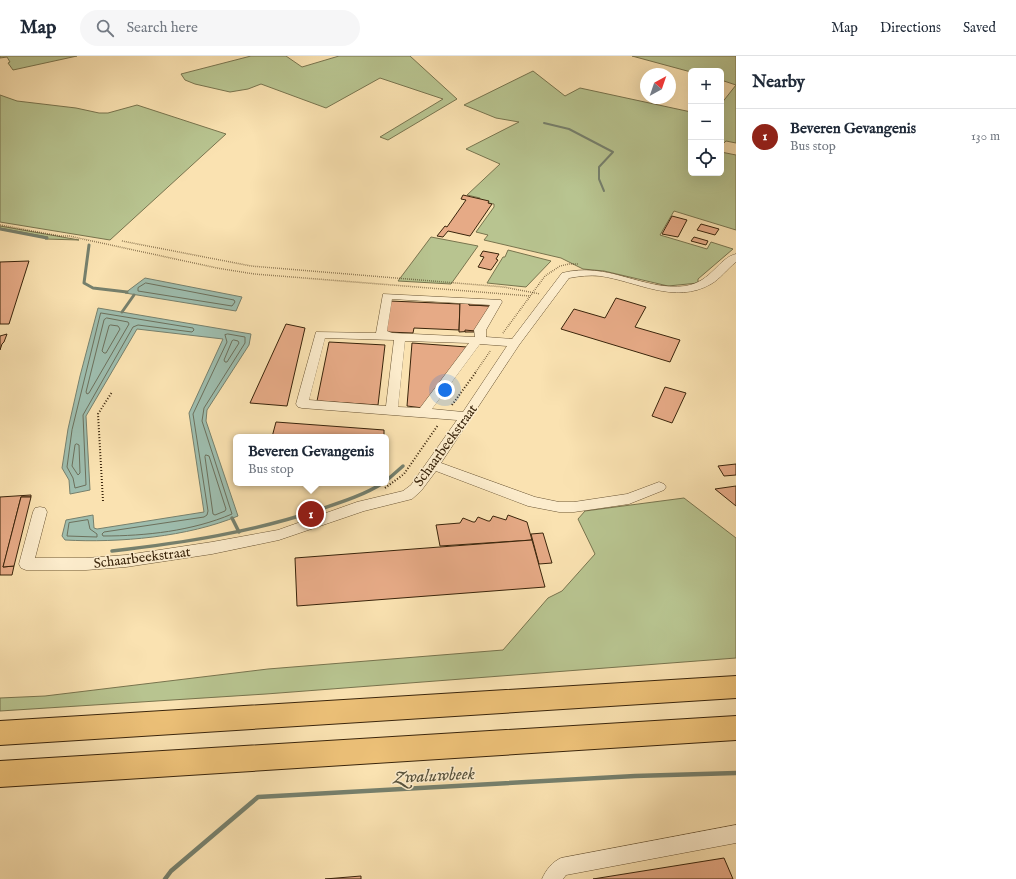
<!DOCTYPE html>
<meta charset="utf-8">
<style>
body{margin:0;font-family:"IM FELL English",serif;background:#f6f6f7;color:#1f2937}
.controls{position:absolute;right:12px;top:12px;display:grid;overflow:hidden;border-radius:6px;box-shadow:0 4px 16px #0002}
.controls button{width:36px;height:36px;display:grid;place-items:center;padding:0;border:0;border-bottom:1px solid #e0e1e3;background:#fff;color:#1f2937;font:20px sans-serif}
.compass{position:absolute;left:640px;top:12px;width:36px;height:36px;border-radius:50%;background:#fff;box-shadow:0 4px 16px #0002;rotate:40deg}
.you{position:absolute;left:445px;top:334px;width:14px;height:14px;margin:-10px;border:3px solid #fff;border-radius:50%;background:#1a73e8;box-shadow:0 0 0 6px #1a73e833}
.badge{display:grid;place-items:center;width:26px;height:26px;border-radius:50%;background:#8f2418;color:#fff;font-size:13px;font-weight:700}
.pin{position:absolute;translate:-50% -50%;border:2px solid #fff;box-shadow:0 1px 4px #0006}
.popup{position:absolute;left:233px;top:378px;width:156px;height:52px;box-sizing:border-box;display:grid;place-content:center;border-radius:6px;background:#fff;filter:drop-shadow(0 1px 3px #0005);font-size:13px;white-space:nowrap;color:#747a83}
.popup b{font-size:15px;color:#1f2937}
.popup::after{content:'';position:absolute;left:50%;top:100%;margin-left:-8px;border:8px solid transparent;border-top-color:#fff}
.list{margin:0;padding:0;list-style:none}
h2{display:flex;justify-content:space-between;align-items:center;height:52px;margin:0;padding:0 16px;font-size:17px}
h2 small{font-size:13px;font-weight:400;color:#747a83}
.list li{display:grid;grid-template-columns:26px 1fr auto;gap:12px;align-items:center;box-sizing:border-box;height:56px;padding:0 16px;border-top:1px solid #e0e1e3}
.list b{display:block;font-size:15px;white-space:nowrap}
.list p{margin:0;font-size:13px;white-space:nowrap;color:#747a83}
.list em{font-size:13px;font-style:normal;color:#747a83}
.icon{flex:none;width:22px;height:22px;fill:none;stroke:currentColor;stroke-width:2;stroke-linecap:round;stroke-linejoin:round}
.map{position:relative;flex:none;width:736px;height:823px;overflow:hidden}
header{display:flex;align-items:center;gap:24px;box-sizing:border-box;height:56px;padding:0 20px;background:#fff;border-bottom:1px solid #e0e1e3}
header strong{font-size:19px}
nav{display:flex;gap:22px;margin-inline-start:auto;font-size:14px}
.search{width:280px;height:36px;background:#f6f6f7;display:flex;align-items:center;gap:10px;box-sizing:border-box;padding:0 14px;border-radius:22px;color:#747a83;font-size:15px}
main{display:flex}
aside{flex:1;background:#fff}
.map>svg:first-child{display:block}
.green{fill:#b8c490;stroke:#78744e}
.water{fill:#9ebdae;stroke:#76806d}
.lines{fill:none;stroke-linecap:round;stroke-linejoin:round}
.shore{stroke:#6c705c;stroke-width:1}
.stream-far3{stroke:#76806d;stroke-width:2}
.stream-far2{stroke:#76806d;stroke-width:3}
.stream-far1{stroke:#76806d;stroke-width:3.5}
.stream{stroke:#76806d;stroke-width:4.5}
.building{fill:#e6aa86;stroke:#39240b}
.minor-casing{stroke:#695434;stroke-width:1}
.highway-casing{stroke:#39240b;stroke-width:2}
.path-far1{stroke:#39240b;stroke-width:1.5;stroke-dasharray:0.5 1.5;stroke-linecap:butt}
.path{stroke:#39240b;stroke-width:2;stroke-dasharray:1 2;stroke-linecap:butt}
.minor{fill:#fceccc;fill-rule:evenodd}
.highway{fill:#edc178;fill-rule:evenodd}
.labels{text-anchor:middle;stroke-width:3;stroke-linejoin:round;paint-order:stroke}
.street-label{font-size:14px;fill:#39240b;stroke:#fceccc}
.near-water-label{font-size:18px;font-style:italic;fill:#57523c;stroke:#fceccc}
</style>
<header>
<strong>Map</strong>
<div class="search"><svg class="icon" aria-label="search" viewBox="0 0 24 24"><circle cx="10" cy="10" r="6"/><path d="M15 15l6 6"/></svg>Search here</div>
<nav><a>Map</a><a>Directions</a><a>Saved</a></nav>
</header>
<main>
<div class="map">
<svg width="736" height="823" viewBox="0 0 736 823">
<rect width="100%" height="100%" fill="#fae2b1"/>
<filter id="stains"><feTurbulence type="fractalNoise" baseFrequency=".005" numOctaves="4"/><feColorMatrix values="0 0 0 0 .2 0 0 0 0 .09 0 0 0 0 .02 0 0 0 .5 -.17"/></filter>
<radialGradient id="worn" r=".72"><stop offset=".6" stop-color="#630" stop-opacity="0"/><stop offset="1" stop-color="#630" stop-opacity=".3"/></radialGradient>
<g class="green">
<polygon points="0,0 77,0 13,14 8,7 10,6 7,1 0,2"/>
<polygon points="251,0 286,0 302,11 339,0 410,0 457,43 388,84 380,81 443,43 380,22 326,52 261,28 248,33 230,36 195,28 185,24 181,18"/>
<polygon points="632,0 736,0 736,29 721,24 721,15 691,16"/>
<polygon points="533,15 565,40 580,32 691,56 691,117 721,117 721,96 736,99 736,174 674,155 660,179 707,193 711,186 733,193 698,223 698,227 668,230 604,215 583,213 561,202 484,184 488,179 476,176 494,151 494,148 479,145 480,142 467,139 500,108 466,93 519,66 496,62 464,49"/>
<polygon points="736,29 736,87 726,85 721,90 721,53 723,51 721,50 721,48"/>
<polygon points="0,39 17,45 76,52 99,57 108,57 137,49 226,78 110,184 0,166"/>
<polygon points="0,170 79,184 45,183 48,181 0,172"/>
<polygon points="431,181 478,190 451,228 398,225"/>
<polygon points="508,194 551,205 526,231 487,227 503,201 505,201"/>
<polygon points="684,442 736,482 736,602 266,638 0,655 0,642 45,640 268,613 503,594 548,542 562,535 595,498 578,463 585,455"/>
</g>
<g class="water">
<polygon points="145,222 242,241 236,255 125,237"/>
<path d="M98,252L251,278L249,289L207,354L206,365L238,460C188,481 119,487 65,484L62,480L66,464L93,459L94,472L97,473L204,456L189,357L223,283L137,273L86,360L90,434L70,438L69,424L62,412L68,373L80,320Z"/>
</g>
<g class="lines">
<g class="shore">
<polygon points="146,227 234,244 235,246 232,250 138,235 138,232"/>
<polygon points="101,257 193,272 194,274 192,276 138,269 133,271 83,359 86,429 75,432 73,422 67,411 72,374"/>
<polygon points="107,262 128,266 129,268 89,337 87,338 86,336 104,264"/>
<polygon points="111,269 118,270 120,273 106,297 104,297 102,295 109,270"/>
<path d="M228,278L245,281V287L204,352L202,365L232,458C192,475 146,480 103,480L102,478L104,476L204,461L207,459L208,455L193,358L227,286L225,279Z"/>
<polygon points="234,284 238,285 239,287 227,306 225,306 224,304 232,285"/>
<polygon points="77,388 79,389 80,417 78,419 72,410 75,389"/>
<polygon points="206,399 209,400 226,453 225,455 215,459 213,458 205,401"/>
<polygon points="88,464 90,473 97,478 97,481 67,480 69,467"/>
</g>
<polyline class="stream-far3" points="544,67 569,73 613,96 599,111 599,123 604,135"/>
<g class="stream-far2">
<polyline points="0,173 47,182"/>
<polyline points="89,189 84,227 93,232 127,236"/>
<polyline points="122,256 134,239"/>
</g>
<g class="stream-far1">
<polyline points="386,425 403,410"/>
<polyline points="232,462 239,476"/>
<path d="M112,495C183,487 253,476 321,453C342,446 364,439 383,427"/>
</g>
<polyline class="stream" points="165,823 171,815 258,741 635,720 736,717"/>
</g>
<g class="building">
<polygon points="463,139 489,145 488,147 492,148 470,180 448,175 443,181 437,180 445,170 447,171 466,144 461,143"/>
<polygon points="672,160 687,164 678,181 662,178"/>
<polygon points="701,168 719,173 715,179 697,174"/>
<polygon points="694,181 708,185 706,189 691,185"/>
<polygon points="483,195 499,198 496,203 498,204 491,214 478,211 484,201 480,200"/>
<polygon points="29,205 9,268 0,268 0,206"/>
<polygon points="616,242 646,251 635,271 680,284 670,306 561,273 574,253 605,262"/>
<polygon points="390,245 460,248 459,274 414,272 413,277 386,276"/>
<polygon points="460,247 469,247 469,249 491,250 475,275 459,276"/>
<polygon points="469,247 495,249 476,276 465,276 465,274 475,275 491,250 469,249"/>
<polygon points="286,268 305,272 287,350 250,347"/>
<polygon points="7,278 4,286 2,288 0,294 0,280"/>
<polygon points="329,286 385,289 378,349 317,345"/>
<polygon points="412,287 467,291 423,352 407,350"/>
<polygon points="665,331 686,337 672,367 652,360"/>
<polygon points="276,366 384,374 384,381 272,381"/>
<polygon points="736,408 736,419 724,420 718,410"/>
<polygon points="736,430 736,450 715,433"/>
<polygon points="31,439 31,441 21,441 5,504 3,511 14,510 12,519 0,519 0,441"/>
<polygon points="21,441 31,441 14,510 3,511"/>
<polygon points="508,459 527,466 532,484 440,490 436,469 460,467 463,462 473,466 475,466 478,461 488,465 490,465 493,460 506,464"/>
<polygon points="543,477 552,507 539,508 531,478"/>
<polygon points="532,484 545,531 297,550 295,502"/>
<polygon points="724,802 733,823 593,823"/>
<polygon points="361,820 361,823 325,823"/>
</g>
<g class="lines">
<g class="minor-casing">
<g id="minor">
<path d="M736,198V206C727,213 720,223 711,228C675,249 636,225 600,220C589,219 580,220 569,222L519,289L441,407L535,441L559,446H574L627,438L659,426L664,428L666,431L664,434L629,448L574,456H559L528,450L436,415L421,435L412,443L364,455L279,484L212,498L126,511L86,514H26L21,512L19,508L33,456L35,452L40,451L45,452L47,456L35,502H86L126,499L212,486L278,474L357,446L403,435L411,429L457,364L302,352L298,351L296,348L316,276L376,277L383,238L501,244L502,246L486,274V281L512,283L562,217C608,205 643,235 685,230C712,226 718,202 736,198ZM392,243L490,249L474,274L475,281L392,277L387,275ZM325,282L394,284L386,350L309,344ZM405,285L469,287L420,352L398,351ZM480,288L507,290L463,356L432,353Z"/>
<path d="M736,769V787L566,819L563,823H542C546,814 552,806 561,802Z"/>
</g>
</g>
<g class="highway-casing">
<g id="highway">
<polygon points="736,620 736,642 0,689 0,665"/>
<polygon points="736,660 736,684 0,731 0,705"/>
</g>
</g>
<g class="path-far1">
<polyline points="0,169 60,180 69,180 217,212 254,218 530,240"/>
<polyline points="122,185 251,210 504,231 540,238"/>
<polyline points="503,277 545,220 560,210 569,208 578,208"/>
<polyline points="475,317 491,294"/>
</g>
<g class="path">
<polyline points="452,349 476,316"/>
<polyline points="385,432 404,418 438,369"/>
<polyline points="103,445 98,358 112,336"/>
</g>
<use href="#minor" class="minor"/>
<use href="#highway" class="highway"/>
</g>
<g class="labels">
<g class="street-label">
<text transform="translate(445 389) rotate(-54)" y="5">Schaarbeekstraat</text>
<text transform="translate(142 501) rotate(-7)" y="5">Schaarbeekstraat</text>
</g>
<g class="near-water-label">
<text transform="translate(434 719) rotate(-3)" y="6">Zwaluwbeek</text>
</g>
</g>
<rect width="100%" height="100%" filter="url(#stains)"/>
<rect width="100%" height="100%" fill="url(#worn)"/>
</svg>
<div class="controls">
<button>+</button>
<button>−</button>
<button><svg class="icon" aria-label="locate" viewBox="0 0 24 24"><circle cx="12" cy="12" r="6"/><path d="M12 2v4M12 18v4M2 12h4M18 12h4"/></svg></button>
</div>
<svg class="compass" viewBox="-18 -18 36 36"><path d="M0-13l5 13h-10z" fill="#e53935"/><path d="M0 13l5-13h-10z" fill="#747a83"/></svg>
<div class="you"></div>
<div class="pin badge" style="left:311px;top:458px">1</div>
<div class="popup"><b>Beveren Gevangenis</b>Bus stop</div>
</div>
<aside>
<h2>Nearby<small></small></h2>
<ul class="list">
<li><span class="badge">1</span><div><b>Beveren Gevangenis</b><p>Bus stop</p></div><em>130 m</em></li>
</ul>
</aside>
</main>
